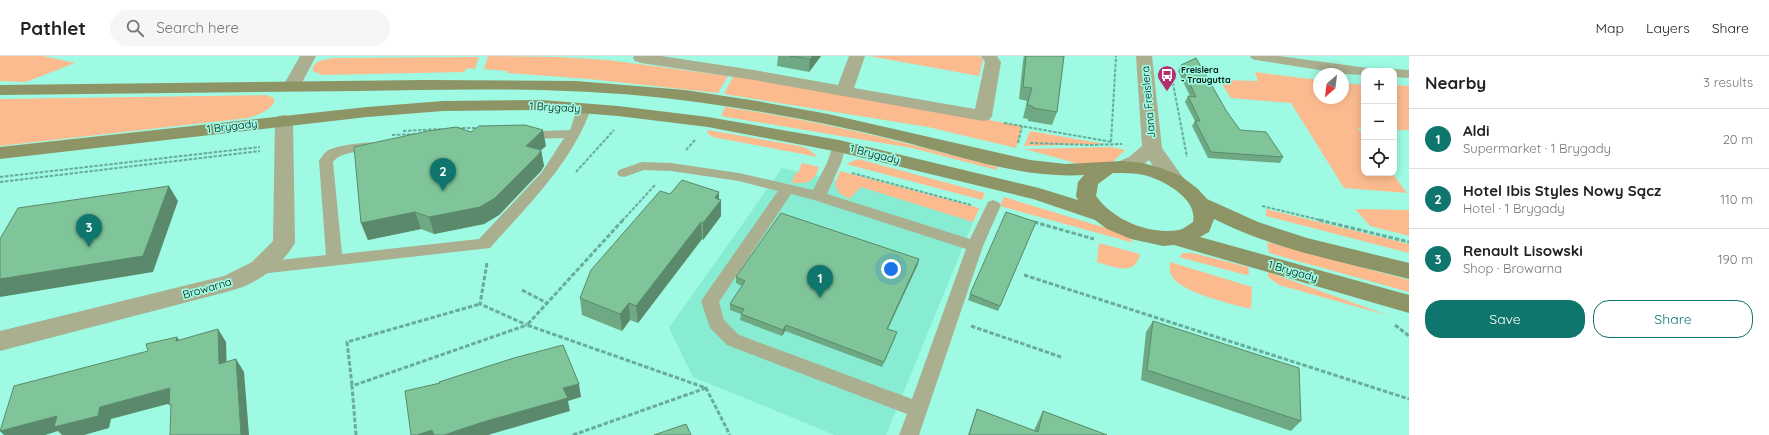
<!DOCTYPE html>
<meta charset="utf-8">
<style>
body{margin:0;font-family:Quicksand,sans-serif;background:#f6f6f6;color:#222}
.controls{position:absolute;right:12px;top:12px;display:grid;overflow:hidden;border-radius:8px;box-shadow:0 2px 10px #0003}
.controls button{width:36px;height:36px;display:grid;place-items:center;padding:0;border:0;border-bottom:1px solid #e0e0e0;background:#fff;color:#222;font:20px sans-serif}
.compass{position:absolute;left:1313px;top:12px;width:36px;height:36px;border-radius:50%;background:#fff;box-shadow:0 2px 10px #0003;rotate:208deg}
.you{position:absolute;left:891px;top:213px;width:14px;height:14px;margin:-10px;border:3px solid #fff;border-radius:50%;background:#1a73e8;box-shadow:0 0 0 6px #1a73e833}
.badge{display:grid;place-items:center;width:26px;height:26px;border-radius:50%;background:#0f766e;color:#fff;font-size:13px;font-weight:700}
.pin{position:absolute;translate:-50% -33px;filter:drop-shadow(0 1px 2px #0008)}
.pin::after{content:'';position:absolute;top:21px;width:14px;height:12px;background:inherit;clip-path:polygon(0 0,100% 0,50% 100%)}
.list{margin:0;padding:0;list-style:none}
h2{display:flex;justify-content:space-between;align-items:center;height:52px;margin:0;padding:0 16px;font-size:17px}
h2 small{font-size:13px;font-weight:400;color:#767676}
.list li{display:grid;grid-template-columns:26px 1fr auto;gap:12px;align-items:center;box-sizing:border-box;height:60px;padding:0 16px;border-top:1px solid #e0e0e0}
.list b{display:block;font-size:15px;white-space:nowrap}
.list p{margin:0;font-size:13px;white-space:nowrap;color:#767676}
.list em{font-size:13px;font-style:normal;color:#767676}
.actions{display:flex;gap:8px;padding:12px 16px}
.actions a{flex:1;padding:9px 0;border:1px solid #0f766e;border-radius:16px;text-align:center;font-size:14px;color:#0f766e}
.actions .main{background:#0f766e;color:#fff}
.icon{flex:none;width:22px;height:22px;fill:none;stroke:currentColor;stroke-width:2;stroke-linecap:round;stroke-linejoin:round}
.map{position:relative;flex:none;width:1409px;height:379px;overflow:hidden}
header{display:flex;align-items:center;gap:24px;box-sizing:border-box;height:56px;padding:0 20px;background:#fff;border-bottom:1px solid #e0e0e0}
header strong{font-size:19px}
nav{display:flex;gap:22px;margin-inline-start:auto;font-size:14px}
.search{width:280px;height:36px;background:#f6f6f6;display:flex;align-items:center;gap:10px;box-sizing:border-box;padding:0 14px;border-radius:22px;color:#767676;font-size:15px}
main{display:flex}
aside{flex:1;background:#fff}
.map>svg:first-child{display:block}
.built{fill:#88ecd2}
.green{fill:#fcbb8f}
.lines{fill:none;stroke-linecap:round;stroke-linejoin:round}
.path-far1{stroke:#68ac9a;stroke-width:2;stroke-dasharray:3.5 1.5;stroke-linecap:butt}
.path{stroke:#68ac9a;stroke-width:3;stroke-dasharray:4.5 2;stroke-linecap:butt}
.lane{fill:#aaaf90;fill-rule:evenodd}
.street{fill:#aaaf90;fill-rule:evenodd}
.secondary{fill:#8d9466;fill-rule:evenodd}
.wall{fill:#6ea984}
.shaded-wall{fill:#5a8a6b}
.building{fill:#80c599;stroke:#5a8a6b}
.labels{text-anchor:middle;stroke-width:3.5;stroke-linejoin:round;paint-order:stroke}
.far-poi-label{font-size:9px;font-weight:bold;fill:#001711;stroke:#9efae2;text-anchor:start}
.street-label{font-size:11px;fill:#001711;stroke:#9efae2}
</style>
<header>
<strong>Pathlet</strong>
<div class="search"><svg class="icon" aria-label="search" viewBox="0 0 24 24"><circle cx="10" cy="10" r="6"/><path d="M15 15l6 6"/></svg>Search here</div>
<nav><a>Map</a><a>Layers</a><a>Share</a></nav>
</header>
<main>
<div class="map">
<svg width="1409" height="379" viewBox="0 0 1409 379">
<rect width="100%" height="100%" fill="#9efae2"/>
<polygon class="built" points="782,112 850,127 974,164 886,379 835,379 693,321 669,272"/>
<g class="green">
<polygon points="0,0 43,0 75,7 26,26 0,25"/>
<polygon points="488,0 558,1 608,4 728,20 718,37 589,23 507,17 507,15 484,13"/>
<polygon points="869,0 979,0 983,3 979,20"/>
<path d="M479,1L475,13L467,12L464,16L322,19L313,15C312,4 327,3 335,2Z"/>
<polygon points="1255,16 1319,24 1319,42 1343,42 1343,27 1364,29 1364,72 1358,72 1364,80 1364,117 1392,117 1407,137 1344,132 1291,47 1231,42 1219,24 1258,25"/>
<polygon points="734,19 1022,70 1016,92 928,71 724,38"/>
<polygon points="1394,29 1409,30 1409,74 1394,74"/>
<path d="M266,39L274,42V47C268,55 258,59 248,62L0,90V43Z"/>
<path d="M725,51C817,64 908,87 997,111V114L912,92L721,60Z"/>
<polygon points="708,74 800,90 808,93 818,101 713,81 707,77"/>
<polygon points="1030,75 1105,88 1024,90"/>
<polygon points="1111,91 1125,94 1111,108 1079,108 1025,93"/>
<polygon points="858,103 985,137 982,144 846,108"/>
<path d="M802,107L819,111C814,126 808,128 792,127L795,117H798Z"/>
<polygon points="840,115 979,152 979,153 973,166 861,131 849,143 839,137 835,128"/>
<polygon points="1004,141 1116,175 1129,182 1134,187 1000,150"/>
<polygon points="1266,153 1409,188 1409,197 1266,160"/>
<polygon points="1355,153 1409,154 1409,180 1370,170"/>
<polygon points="1267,186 1409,224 1409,236 1269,197"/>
<path d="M1099,187L1140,198C1135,222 1112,210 1097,206Z"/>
<polygon points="1183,197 1193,197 1248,211 1249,218 1246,219 1242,218 1179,201"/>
<path d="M1170,206L1252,231L1251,253C1232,248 1175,236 1170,216C1169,213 1170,209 1170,206Z"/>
<polygon points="1268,216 1390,260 1279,229 1268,221"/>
</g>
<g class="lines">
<g class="path-far1">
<polyline points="1170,12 1187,101"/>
<polyline points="1004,67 1112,86"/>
<polyline points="457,72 478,72"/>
<polyline points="403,75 444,73"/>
<polyline points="392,79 417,78"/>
<polyline points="1111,86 1116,0"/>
<polyline points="1018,87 1022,70"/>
<polyline points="1030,87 1092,89 1122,88"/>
<polyline points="686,94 695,84"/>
<polyline points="576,116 614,74"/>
<polyline points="852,117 971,149"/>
<polyline points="0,121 260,91"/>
<polyline points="0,126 260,95"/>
<polyline points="1262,150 1324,165"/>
<polyline points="622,165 655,129"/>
</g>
<g class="path">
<polyline points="623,164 527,269 706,332 730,379"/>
<polyline points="1319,164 1409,186"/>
<polyline points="1034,166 1094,183"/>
<polyline points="487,207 480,248 527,269"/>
<polyline points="1024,219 1409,343"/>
<polyline points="522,234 547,247"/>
<polyline points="1395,269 1409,280"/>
<polyline points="971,270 1061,301"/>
<polyline points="352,329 347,286 480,248"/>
<polyline points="356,379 352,330 527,269"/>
<polyline points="573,379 706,332"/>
</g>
<g class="lane">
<polygon points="1250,0 1279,0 1368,12 1370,15 1364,15 1364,19 1345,18 1256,4 1252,3"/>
<polygon points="1394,13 1409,14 1409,22 1394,21 1394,15 1389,15"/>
<path d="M584,49L589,50L591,53C571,108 528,149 490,192L260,218L254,216L252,212L254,208L260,206L326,199L319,105C321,102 324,97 327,95C336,89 370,85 380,87L382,90L380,93C365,97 344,93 333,106L342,198L479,183L542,116L564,82L522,83L517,82L515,79L517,76L570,74L577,53L579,50Z"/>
<path d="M839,86L844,87L846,90L841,107L827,138L970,183L988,146L993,144L998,146L1001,149L983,190L919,379H899L907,358L727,289L710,272L701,245L778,135L739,125L671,115L644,114L624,121L619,120L617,117L619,114L642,106L671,107L739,117L813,134L827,107L834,87ZM791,138L814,144L966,193L912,343L739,279L724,264L719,246Z"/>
</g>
<g class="street">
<polygon points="300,0 316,0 298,34 292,35 286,34 283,30"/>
<polygon points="634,0 661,0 754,14 838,29 849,0 865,0 854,32 975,53 985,6 981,0 997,0 1001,6 992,60 989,64 983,65 754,24 641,7 635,5 633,2"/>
<path d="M1136,0H1152L1162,92L1187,127L1184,131C1167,136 1158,117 1149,104C1140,112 1128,118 1115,115L1112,111L1115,107L1129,101L1142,90Z"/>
<path d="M284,59L290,60L293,64L295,187C281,211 256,228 230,235L0,295V275L224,220L252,206L273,185L275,64L278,60Z"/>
</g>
<path class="secondary" d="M425,24L576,25L685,34L757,45L828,58L1030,104L1066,108L1122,105L1143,107L1161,112L1181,120L1198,133L1207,143L1258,166L1307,182L1409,207V223C1344,206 1275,194 1214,163L1209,176L1200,181L1409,239V257L1174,189L1163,190L1131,183L1107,173L1095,164L1033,143L839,96L708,71L618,60L542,54L443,55L367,61L0,103V91L367,51L443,45L542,44L618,50L708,61L839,84L1039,132L1078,144L1076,140L1078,126L1084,119C1021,123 957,99 896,84C820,65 742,51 664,42C562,31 459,33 357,35C238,36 119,38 0,39V29ZM1113,117C1123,117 1134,117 1144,119C1163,124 1198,142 1193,166C1188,169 1184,173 1179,174C1149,179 1113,164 1096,140L1098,128Z"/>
</g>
<g class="wall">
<polygon points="778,0 821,0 809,16 777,10"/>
<polygon points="1024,0 1064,0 1057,56 1052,69 1028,65 1028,63 1023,62 1027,45 1019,43 1023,5"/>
<polygon points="1181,9 1227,56 1240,74 1283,101 1280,107 1208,102 1192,70 1195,65 1185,46 1188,40 1190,40 1178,15"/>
<polygon points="471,76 546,90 541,94 544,110 541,115 499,159 484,168 434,178 421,173 368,184 361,167"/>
<polygon points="719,136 719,143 721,144 721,160 703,184 702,183 638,267 630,264 622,275 582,259 580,242 670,138"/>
<polygon points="1036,166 998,255 968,244 970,238"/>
<polygon points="918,208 888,273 895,282 882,311 785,275 782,280 740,264 741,258 730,254 730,248 742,230 736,227 736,221"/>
<polygon points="1153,265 1301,365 1291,375 1141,324 1146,276"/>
<polygon points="977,353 1034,375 1035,372 1043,355 1107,379 968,379"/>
</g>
<g class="shaded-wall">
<polygon points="813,0 821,0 809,16 810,3"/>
<polygon points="543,74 546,90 541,94 544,110 541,115 499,159 484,168 434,178 429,161 526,90"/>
<polygon points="169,130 178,145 153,216 0,241 0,223"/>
<polygon points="719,136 719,146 721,144 721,160 703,184 703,167 715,142"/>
<polygon points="415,156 421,173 368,184 361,167"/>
<polygon points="701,166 702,183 638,267 636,250"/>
<polygon points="919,203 918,208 885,278 887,273"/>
<polygon points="629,247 630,264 622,275 620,258"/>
<polygon points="786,269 785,275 782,280 783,274"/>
<polygon points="218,273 226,286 227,321 219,308"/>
<polygon points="897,276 895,282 882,311 884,306"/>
<polygon points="177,281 186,294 176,285"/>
<polygon points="236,303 244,316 249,379 241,379"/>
<polygon points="579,328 581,341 568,345 570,355 488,379 444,379 563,332"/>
<polygon points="170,332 179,345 111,363 109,372 84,379 62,379 58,375 45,379 4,379 0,375 57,360 100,351"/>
<polygon points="432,374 434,379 417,379"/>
</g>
<g class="building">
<polygon points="790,0 813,0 810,3"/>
<polygon points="1026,0 1064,0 1057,56 1033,52 1032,50 1027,49 1032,32 1023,31"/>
<polygon points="1196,2 1227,56 1240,74 1266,76 1283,101 1211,96 1195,65 1200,65 1188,40 1196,41 1181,9"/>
<polygon points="525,69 543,74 526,90 541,94 538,99 495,142 480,151 429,161 415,156 361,167 354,91 428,75 456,71 471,76 479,70"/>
<polygon points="682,124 719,136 715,142 721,144 703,167 701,166 636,250 629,247 620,258 580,242 591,214 660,135 670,138"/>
<polygon points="169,130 143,200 0,223 0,183 18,152"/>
<polygon points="1006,156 1036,166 1000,250 970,238"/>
<polygon points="781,157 919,203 887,273 897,276 884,306 786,269 783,274 741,258 744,253 730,248 745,225 736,221"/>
<polygon points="1153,265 1299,312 1301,365 1147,314"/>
<polygon points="218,273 219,308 236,303 241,379 170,379 171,348 169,349 170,332 100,351 98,360 54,371 57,360 0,375 14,330 148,295 146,288 177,281 176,285"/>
<polygon points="563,289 579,328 563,332 568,342 483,366 444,379 434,379 432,374 417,379 411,379 405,335 440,327 439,326 514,302"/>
<polygon points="977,353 1038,376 1043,355 1107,379 969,379"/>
<polygon points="686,368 691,379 654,379"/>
</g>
<defs>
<g id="bus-pin" transform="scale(1)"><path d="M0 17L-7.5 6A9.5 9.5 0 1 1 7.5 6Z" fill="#b52e70" stroke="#9efae2"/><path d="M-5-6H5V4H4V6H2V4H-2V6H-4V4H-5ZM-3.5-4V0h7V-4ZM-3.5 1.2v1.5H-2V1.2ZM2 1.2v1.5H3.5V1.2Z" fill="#fff"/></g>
</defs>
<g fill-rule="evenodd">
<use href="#bus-pin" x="1167" y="19"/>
</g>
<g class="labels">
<g class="far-poi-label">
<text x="1181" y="17">Freislera<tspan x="1181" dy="10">- Traugutta</tspan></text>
</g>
<g class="street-label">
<text transform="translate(1148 46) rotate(-95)" y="4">Jana Freislera</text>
<text transform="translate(555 51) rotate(3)" y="4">1 Brygady</text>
<text transform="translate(232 70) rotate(-7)" y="4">1 Brygady</text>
<text transform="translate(875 98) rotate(14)" y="4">1 Brygady</text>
<text transform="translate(1293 215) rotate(16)" y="4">1 Brygady</text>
<text transform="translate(207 232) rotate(-16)" y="4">Browarna</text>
</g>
</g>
</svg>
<div class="controls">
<button>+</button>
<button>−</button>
<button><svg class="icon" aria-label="locate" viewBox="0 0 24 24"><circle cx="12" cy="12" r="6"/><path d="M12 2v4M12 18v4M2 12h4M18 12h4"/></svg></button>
</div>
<svg class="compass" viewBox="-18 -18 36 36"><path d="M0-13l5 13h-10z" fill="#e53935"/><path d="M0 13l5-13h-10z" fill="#767676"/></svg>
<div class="you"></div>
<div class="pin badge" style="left:820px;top:242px">1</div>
<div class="pin badge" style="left:443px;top:135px">2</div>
<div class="pin badge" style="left:89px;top:191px">3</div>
</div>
<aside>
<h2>Nearby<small>3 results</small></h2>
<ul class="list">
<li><span class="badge">1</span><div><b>Aldi</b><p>Supermarket · 1 Brygady</p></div><em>20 m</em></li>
<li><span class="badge">2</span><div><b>Hotel Ibis Styles Nowy Sącz</b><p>Hotel · 1 Brygady</p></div><em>110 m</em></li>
<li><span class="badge">3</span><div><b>Renault Lisowski</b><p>Shop · Browarna</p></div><em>190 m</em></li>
</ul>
<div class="actions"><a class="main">Save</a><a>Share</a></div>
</aside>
</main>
